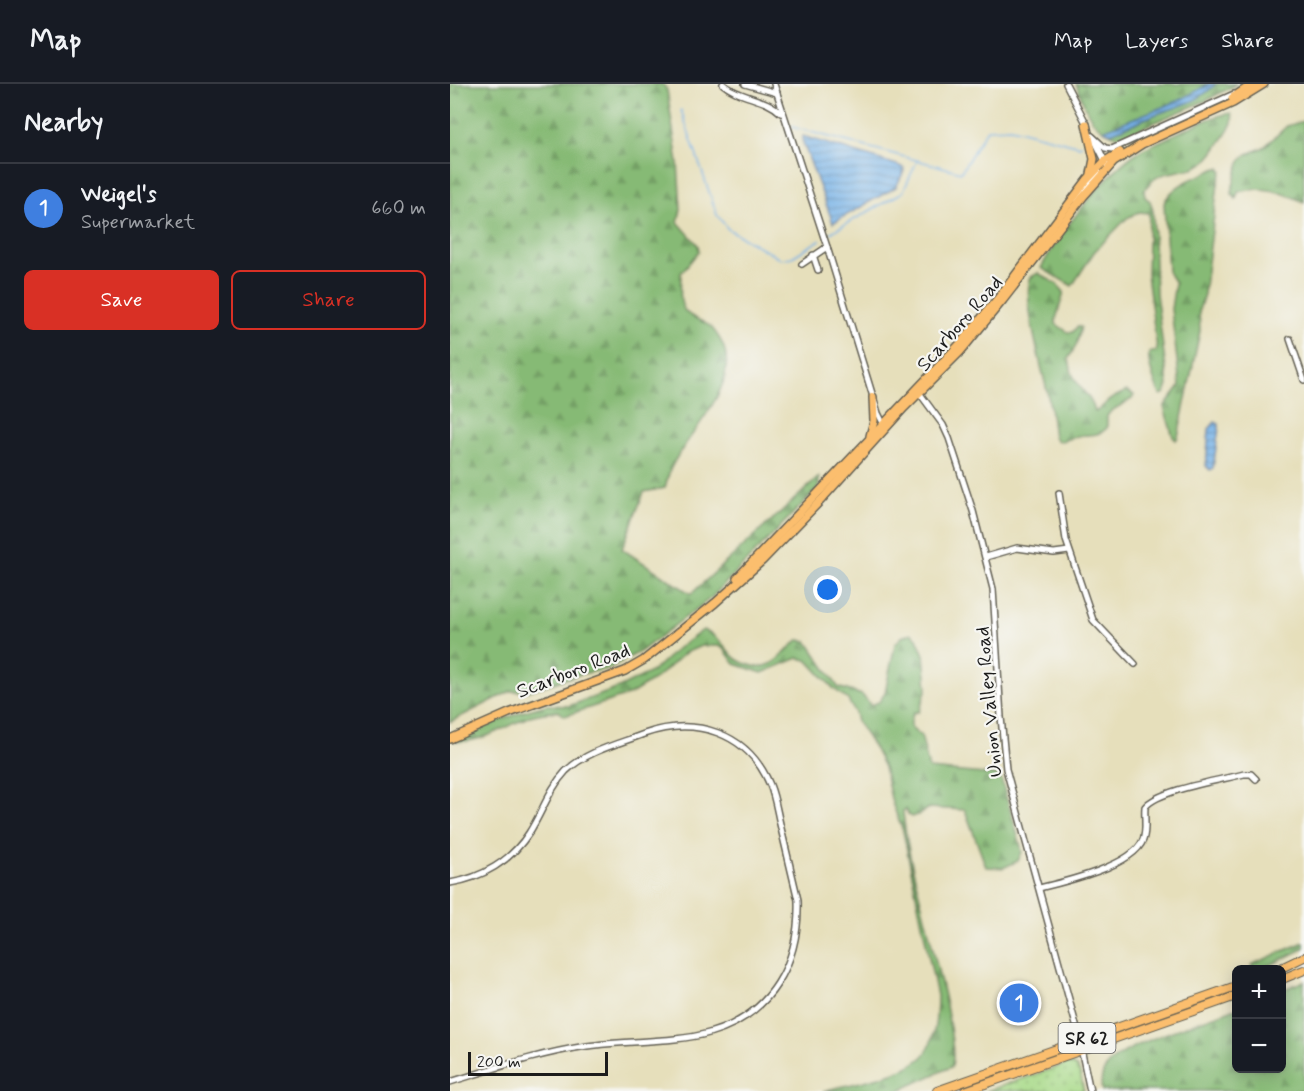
<!DOCTYPE html>
<meta charset="utf-8">
<style>
body{margin:0;font-family:Mynerve,sans-serif;background:#20242c;color:#f1f3f6}
.controls{position:absolute;right:18px;bottom:18px;display:grid;overflow:hidden;border-radius:9px;box-shadow:0 3px 15px #0003}
.controls button{width:54px;height:54px;display:grid;place-items:center;padding:0;border:0;border-bottom:2px solid #363941;background:#171b24;color:#f1f3f6;font:30px sans-serif}
.scale{position:absolute;left:18px;bottom:15px;width:140px;box-sizing:border-box;padding-left:6px;border:3px solid #1c1c1c;border-top:0;font-size:16px;line-height:21px;white-space:nowrap;color:#1c1c1c;-webkit-text-stroke:4px #f6f6f2;paint-order:stroke}
.you{position:absolute;left:378px;top:506px;width:21px;height:21px;margin:-15px;border:4px solid #fff;border-radius:50%;background:#1a73e8;box-shadow:0 0 0 9px #1a73e833}
.badge{display:grid;place-items:center;width:39px;height:39px;border-radius:50%;background:#d93025;color:#fff;font-size:20px;font-weight:700}
.pin{position:absolute;translate:-50% -50%;border:3px solid #fff;box-shadow:0 2px 6px #0006}
.list{margin:0;padding:0;list-style:none}
h2{display:flex;justify-content:space-between;align-items:center;height:78px;margin:0;padding:0 24px;font-size:26px}
h2 small{font-size:20px;font-weight:400;color:#9ea1a6}
.list li{display:grid;grid-template-columns:39px 1fr auto;gap:18px;align-items:center;box-sizing:border-box;height:90px;padding:0 24px;border-top:2px solid #363941}
.list b{display:block;font-size:22px;white-space:nowrap}
.list p{margin:0;font-size:20px;white-space:nowrap;color:#9ea1a6}
.list em{font-size:20px;font-style:normal;color:#9ea1a6}
.actions{display:flex;gap:12px;padding:18px 24px}
.actions a{flex:1;padding:14px 0;border:2px solid #d93025;border-radius:9px;text-align:center;font-size:21px;color:#d93025}
.actions .main{background:#d93025;color:#fff}
.map{position:relative;flex:none;width:854px;height:1007px;overflow:hidden}
header{display:flex;align-items:center;gap:36px;box-sizing:border-box;height:84px;padding:0 30px;background:#171b24;border-bottom:2px solid #363941}
header strong{font-size:28px}
nav{display:flex;gap:33px;margin-inline-start:auto;font-size:21px}
main{display:flex}
aside{flex:1;background:#171b24}
.map>svg:first-child{display:block}
.grass{fill:url(#grass-dots);stroke:#627b52;stroke-width:1.5}
.forest{fill:url(#forest-firs);stroke:#516b48;stroke-width:1.5}
.water{fill:url(#water-rules);stroke:#486682;stroke-width:1.5}
.lines{fill:none;stroke-linecap:round;stroke-linejoin:round}
.stream{stroke:#75b1e7;stroke-width:1.5}
.minor-casing{stroke:#636054;stroke-width:8}
.major-casing{stroke:#636054;stroke-width:10}
.highway-casing{stroke:#636054;stroke-width:10}
.minor{stroke:#fff;stroke-width:5}
.major{stroke:#fbbe6e;stroke-width:7}
.highway{stroke:#fbbe6e;stroke-width:8}
.labels{text-anchor:middle;stroke-width:4.5;stroke-linejoin:round;paint-order:stroke}
.shield{fill:#f6f6f2;stroke:#5d5d5c;stroke-width:1.5}
.shield-label{font-size:18px;font-weight:bold;fill:#1c1c1c}
.street-label{font-size:20px;fill:#1c1c1c;stroke:#f6f6f2}
</style>
<header>
<strong>Map</strong>
<nav><a>Map</a><a>Layers</a><a>Share</a></nav>
</header>
<main>
<aside>
<h2>Nearby<small></small></h2>
<ul class="list">
<li><span class="badge" style="background:#3f7fe0">1</span><div><b>Weigel's</b><p>Supermarket</p></div><em>660 m</em></li>
</ul>
<div class="actions"><a class="main">Save</a><a>Share</a></div>
</aside>
<div class="map">
<svg width="854" height="1007" viewBox="0 0 854 1007">
<defs>
<pattern id="grass-dots" width="8" height="8" patternUnits="userSpaceOnUse" patternTransform="scale(1.5)"><rect width="8" height="8" fill="#a9da89"/><path d="M2 2h.1M6 6h.1" fill="none" stroke="#91ba76" stroke-width="1.8" stroke-linecap="round"/></pattern>
<pattern id="forest-firs" width="22" height="20" patternUnits="userSpaceOnUse" patternTransform="scale(1.5)"><rect width="22" height="20" fill="#86ba75"/><path d="M5 1l3.5 6h-7zM16 11l3.5 6h-7z" fill="#739f65"/></pattern>
<pattern id="water-rules" width="6" height="5" patternUnits="userSpaceOnUse" patternTransform="scale(1.5)"><rect width="6" height="5" fill="#75b1e7"/><path d="M0 2.5h6" fill="none" stroke="#5f8fba"/></pattern>
</defs>
<rect width="100%" height="100%" fill="#f6f6f2"/>
<filter id="ink" filterUnits="userSpaceOnUse"><feTurbulence type="fractalNoise" baseFrequency=".0167" numOctaves="2"/><feDisplacementMap in="SourceGraphic" scale="12" xChannelSelector="R" yChannelSelector="G"/><feConvolveMatrix kernelMatrix="1 2 1 2 8 2 1 2 1" color-interpolation-filters="sRGB"/></filter>
<filter id="wash" filterUnits="userSpaceOnUse"><feTurbulence type="fractalNoise" baseFrequency=".008" numOctaves="4" result="noise"/><feDisplacementMap in="SourceGraphic" scale="24" xChannelSelector="R" yChannelSelector="G"/><feGaussianBlur stdDeviation="1.35" result="paint"/><feColorMatrix in="noise" values="0 0 0 0 0 0 0 0 0 0 0 0 0 0 0 0 0 1.4 0 .05"/><feComposite in="paint" operator="in"/></filter>
<g filter="url(#wash)">
<rect width="100%" height="100%" fill="#e6dfbb"/>
<path class="grass" d="M617,980C633,981 630,995 634,1007H536Z"/>
<g class="forest">
<path d="M0,0H213L217,6L228,79L231,125L228,138L248,161L249,167L231,189C231,199 229,211 232,221C236,234 252,235 261,243C266,248 273,259 275,267C286,309 235,351 220,386C218,392 217,398 215,404L194,408L172,465L241,510L369,393V402L365,407L262,513L191,567L158,585L131,590L78,607H61L0,638Z"/>
<path d="M626,0H787L755,17L670,53C639,45 637,26 626,0Z"/>
<path d="M781,29C785,37 780,43 776,50C769,60 765,69 756,77C737,93 709,80 694,107L695,113L700,117L703,127L706,210L718,301L715,309L711,311C706,306 697,277 699,269L706,267L707,265L697,190L699,129L689,128L677,134L644,168L622,202L591,184C609,150 656,88 688,68C697,62 708,59 717,54C738,44 759,33 781,29Z"/>
<path d="M854,37V118C831,108 813,101 788,108L786,115L782,110L783,102L790,77L796,71L814,63L837,42Z"/>
<path d="M767,84H770L772,87L768,100L754,210L749,226L750,247L728,353L726,356L723,353L714,323L730,302L721,225L725,199L718,188L714,119C723,99 748,93 767,84Z"/>
<path d="M588,189L607,200L614,208L606,235V240L618,248H623L627,243H631L626,262L618,275C621,280 620,283 622,289C627,304 642,312 645,328C650,326 652,322 657,318C663,313 670,310 677,307L684,311L682,315L661,327L657,332V344C649,353 639,350 628,352C620,353 616,358 608,357L604,353C602,340 601,326 598,312C593,287 571,213 581,193Z"/>
<path d="M253,546C267,552 272,559 281,570C286,576 290,578 297,580C321,590 332,570 348,556L357,557L388,603L412,611L421,621L429,618L435,609L445,560L452,553L461,549L467,554L474,571L477,604L469,628H464C459,639 459,646 471,651L479,685L546,691L551,695L570,759L572,768L568,777L553,784L536,783L515,726L479,724L468,731L462,733L458,730L456,725L453,727C454,742 457,757 460,772C466,804 513,964 501,983L448,1007H373C397,1000 465,990 477,967C486,951 487,929 487,912L453,747L442,719L434,683L423,662L407,638L405,629L398,616L383,604L357,576L348,574L312,589L285,580L274,565L269,562H251L235,569L205,595L181,610L115,632L108,627C99,628 89,629 80,632C60,641 27,661 5,657L15,650L72,628L96,621L119,622L169,604L203,587L228,564Z"/>
<polygon points="854,858 854,865 812,885 804,885 801,881"/>
<path d="M854,897V1007H652C650,997 652,988 658,981C674,960 759,935 786,924V984H832V906Z"/>
</g>
<g class="water">
<path d="M759,0H766C744,21 731,21 704,31C690,37 675,43 661,49L653,46L728,17Z"/>
<polygon points="353,52 447,81 454,84 454,87 446,103 383,139 352,56"/>
<polygon points="765,338 769,340 769,344 763,384 760,386 756,382 759,345"/>
</g>
<g class="lines">
<g class="stream">
<polyline points="231,26 267,131 278,145 331,175 342,173 370,156"/>
<polyline points="342,43 511,88 537,45 561,44 630,62 632,60"/>
<polyline points="380,149 453,108 467,77"/>
</g>
</g>
</g>
<g filter="url(#ink)">
<g class="lines">
<g class="minor-casing">
<g id="minor">
<path d="M273,0C290,15 315,13 331,29"/>
<polyline points="295,0 327,9"/>
<polyline points="324,0 377,163 428,329 435,343"/>
<polyline points="616,0 637,41"/>
<polyline points="642,52 655,64 662,65 784,10"/>
<polyline points="644,55 658,83"/>
<polyline points="626,115 649,88"/>
<polyline points="363,171 368,186"/>
<polyline points="352,180 377,163"/>
<polyline points="840,255 854,296"/>
<polyline points="468,307 493,341 499,354 523,427 543,505 551,633 556,685 626,941 640,1007"/>
<polyline points="609,409 616,456 643,536 685,580"/>
<polyline points="536,473 567,464 604,469 619,467"/>
<path d="M0,799C32,794 61,777 79,749C92,729 99,705 116,687C137,667 168,660 194,650C245,632 298,648 320,701C325,713 327,727 330,740C336,766 342,791 348,816C350,878 322,931 259,949C223,959 176,956 137,962C90,969 46,984 0,998"/>
<path d="M589,804C614,798 683,782 693,756C697,746 694,734 695,723C708,706 771,696 794,690H801L806,695"/>
</g>
</g>
<g class="major-casing">
<g id="major">
<polyline points="782,14 803,0"/>
<polyline points="636,40 644,75 641,90"/>
<polyline points="420,352 424,337 423,313"/>
<polyline points="287,494 508,262 549,213 637,96 655,77 670,68"/>
<polyline points="0,655 59,629 175,587 194,576 265,519 312,477 372,415 454,324 510,268 553,216 633,113 664,78 692,60 783,19 814,0"/>
</g>
</g>
<g class="highway-casing">
<g id="highway">
<polyline points="827,886 854,873"/>
<polyline points="832,895 854,886"/>
<polyline points="487,1007 786,902"/>
<polyline points="515,1007 786,912"/>
</g>
</g>
<use href="#minor" class="minor"/>
<use href="#major" class="major"/>
<use href="#highway" class="highway"/>
</g>
</g>
<g class="labels">
<rect class="shield" x="608.5" y="939" width="57" height="30" rx="4.5"/>
<g class="shield-label">
<text x="637" y="960">SR 62</text>
</g>
<g class="street-label">
<text transform="translate(509 239) rotate(-49)" y="7">Scarboro Road</text>
<text transform="translate(123 586) rotate(-21)" y="7">Scarboro Road</text>
<text transform="translate(538 618) rotate(-95)" y="7">Union Valley Road</text>
</g>
</g>
</svg>
<div class="controls">
<button>+</button>
<button>−</button>
</div>
<div class="scale">200 m</div>
<div class="you"></div>
<div class="pin badge" style="left:569px;top:919px;background:#3f7fe0">1</div>
</div>
</main>
